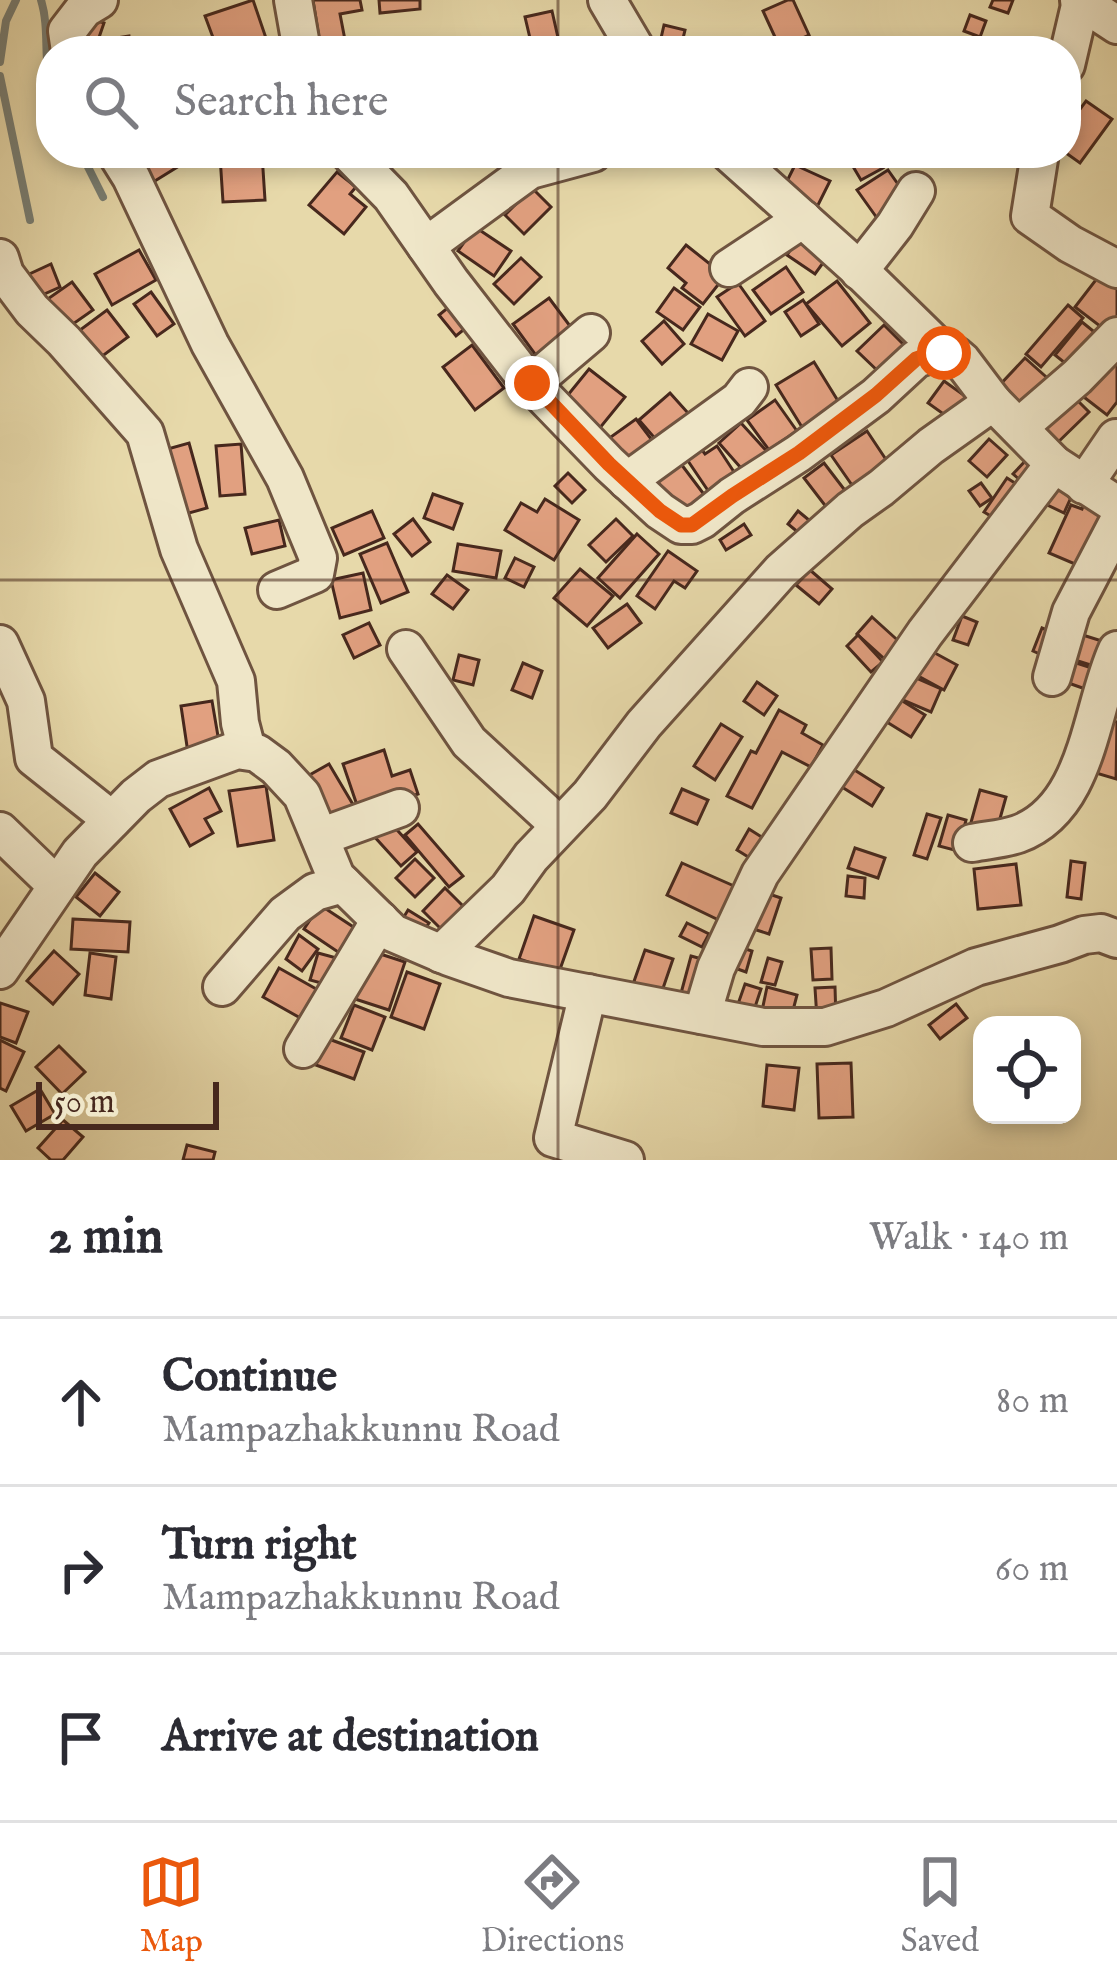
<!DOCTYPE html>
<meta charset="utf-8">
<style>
body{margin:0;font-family:"IM FELL English",serif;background:#f7f7f7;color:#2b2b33}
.controls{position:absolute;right:36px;bottom:36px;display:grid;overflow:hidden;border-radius:24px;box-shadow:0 6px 18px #0003}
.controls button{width:108px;height:108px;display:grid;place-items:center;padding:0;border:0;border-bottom:3px solid #e1e1e2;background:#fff;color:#2b2b33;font:60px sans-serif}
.scale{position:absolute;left:36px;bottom:30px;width:183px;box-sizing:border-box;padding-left:12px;border:6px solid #47281d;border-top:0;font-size:33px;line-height:42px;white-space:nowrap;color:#47281d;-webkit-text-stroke:9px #efe6c8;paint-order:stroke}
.stop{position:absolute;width:36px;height:36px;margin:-27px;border:9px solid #ea580c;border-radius:50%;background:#fff}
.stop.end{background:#ea580c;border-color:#fff;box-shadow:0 3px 12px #0008}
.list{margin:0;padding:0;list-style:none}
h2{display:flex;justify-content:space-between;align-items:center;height:156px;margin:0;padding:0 48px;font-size:51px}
h2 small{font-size:39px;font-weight:400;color:#7c7c81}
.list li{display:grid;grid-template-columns:78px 1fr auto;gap:36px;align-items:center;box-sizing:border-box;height:168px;padding:0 48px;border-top:3px solid #e1e1e2}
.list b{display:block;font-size:45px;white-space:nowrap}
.list p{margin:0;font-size:39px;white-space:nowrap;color:#7c7c81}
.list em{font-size:39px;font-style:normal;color:#7c7c81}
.icon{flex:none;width:66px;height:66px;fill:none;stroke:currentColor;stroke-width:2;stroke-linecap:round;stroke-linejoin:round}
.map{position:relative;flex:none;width:1117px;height:1160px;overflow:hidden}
.search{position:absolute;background:#fff;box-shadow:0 6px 18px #0003;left:36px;right:36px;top:36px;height:132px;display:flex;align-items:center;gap:30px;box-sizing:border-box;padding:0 42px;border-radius:48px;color:#7c7c81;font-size:45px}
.sheet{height:660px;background:#fff}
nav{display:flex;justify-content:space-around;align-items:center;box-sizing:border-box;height:168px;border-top:3px solid #e1e1e2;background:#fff;font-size:33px;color:#7c7c81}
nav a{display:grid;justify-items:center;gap:6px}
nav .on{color:#ea580c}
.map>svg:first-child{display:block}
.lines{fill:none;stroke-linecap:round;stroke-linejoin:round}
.stream{stroke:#787f75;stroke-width:8}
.building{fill:#e1a080;stroke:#47281d;stroke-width:3}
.minor-casing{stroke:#6f5440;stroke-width:42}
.minor{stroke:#efe6c8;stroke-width:36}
.route{stroke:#ea580c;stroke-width:15}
.grid{fill:none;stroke:#47281d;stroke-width:3;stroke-opacity:0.55}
</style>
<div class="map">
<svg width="1117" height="1160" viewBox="0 0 1117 1160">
<rect width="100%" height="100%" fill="#e7d9aa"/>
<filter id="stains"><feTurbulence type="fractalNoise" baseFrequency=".00167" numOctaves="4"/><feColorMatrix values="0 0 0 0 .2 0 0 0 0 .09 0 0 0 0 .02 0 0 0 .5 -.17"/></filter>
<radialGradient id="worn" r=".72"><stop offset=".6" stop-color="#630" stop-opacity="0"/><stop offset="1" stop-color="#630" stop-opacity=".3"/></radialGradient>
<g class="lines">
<g class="stream">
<path d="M41,0C50,29 43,61 51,90"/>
<polyline points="0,62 6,21 16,0"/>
<polyline points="0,76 30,220"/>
<polyline points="81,153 103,197"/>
</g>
</g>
<g class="building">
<polygon points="253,0 268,44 248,51 218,51 205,16"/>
<polygon points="313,0 360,0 362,10 340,14 345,40 320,44"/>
<polygon points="379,0 420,0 420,9 380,13"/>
<polygon points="788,0 793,0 809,35 780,48 763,11"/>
<polygon points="993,0 1013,0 1008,13 990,7"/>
<polygon points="552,11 561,51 533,51 525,17"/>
<polygon points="970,15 986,21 980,37 964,31"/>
<polygon points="88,17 104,23 95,49 80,44"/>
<polygon points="664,25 685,30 680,51 659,47"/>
<polygon points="129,36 131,51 100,51 98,41"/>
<polygon points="1086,101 1112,119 1080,163 1066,153 1066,128"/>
<polygon points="131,153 170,153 179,166 150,184"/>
<polygon points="845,153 874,153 883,168 861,180"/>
<polygon points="262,154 265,200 223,202 220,156"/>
<polygon points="795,165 830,181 817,207 782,191"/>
<polygon points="888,170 907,197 877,218 857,190"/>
<polygon points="337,172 356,187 350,194 366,207 344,234 309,205"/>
<polygon points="532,188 551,207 524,234 505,215"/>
<polygon points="475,227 511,251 494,276 458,251"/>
<polygon points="800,236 828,256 815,274 787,255"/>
<polygon points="686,245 725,276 703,304 682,288 686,283 668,268"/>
<polygon points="139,250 156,280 112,305 95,274"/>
<polygon points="521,258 541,277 514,304 494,284"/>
<polygon points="51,264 60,287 33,299 23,277"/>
<polygon points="786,267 803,292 771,314 753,290"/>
<polygon points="1105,268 1117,277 1117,322 1109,333 1075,307"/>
<polygon points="837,281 870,323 842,346 806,304"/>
<polygon points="72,282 93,310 63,331 42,303"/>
<polygon points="738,283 765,321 745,336 717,297"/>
<polygon points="674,288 700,307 683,330 657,312"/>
<polygon points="151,292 174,324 157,336 134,304"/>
<polygon points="549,298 579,338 543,365 513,324"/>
<polygon points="803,300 819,324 801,336 785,312"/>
<polygon points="1068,305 1083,318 1041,367 1026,354"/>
<polygon points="450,306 467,327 456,336 439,315"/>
<polygon points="107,310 128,337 93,363 72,336"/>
<polygon points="708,314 738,331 722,360 691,344"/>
<polygon points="664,321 684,344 662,364 642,341"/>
<polygon points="1082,322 1103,339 1076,372 1055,355"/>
<polygon points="884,325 908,349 882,375 857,351"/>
<polygon points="472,345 504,388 475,410 443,367"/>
<polygon points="1025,358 1053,383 1023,414 996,389"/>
<polygon points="1117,361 1117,402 1107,415 1076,391"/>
<polygon points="814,362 843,409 805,432 776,385"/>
<polygon points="589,369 625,397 599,429 563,401"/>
<polygon points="944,381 972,401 956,423 928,403"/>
<polygon points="670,393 697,423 665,450 639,420"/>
<polygon points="1071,394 1089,412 1051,449 1033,432"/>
<polygon points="775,400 797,431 769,450 747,420"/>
<polygon points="636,419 661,452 632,473 608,439"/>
<polygon points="741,423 771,456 748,476 719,443"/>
<polygon points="867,431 889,464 854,488 831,455"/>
<polygon points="989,439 1007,455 987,477 969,461"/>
<polygon points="189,443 207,508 182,515 164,450"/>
<polygon points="241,444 245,494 220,496 216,446"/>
<polygon points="699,446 705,454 717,446 738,478 711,495 684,455"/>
<polygon points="675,456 709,501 685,519 652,474"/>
<polygon points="1028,458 1043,471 1029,488 1013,474"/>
<polygon points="824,463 847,493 827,508 804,478"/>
<polygon points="568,473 585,490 572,503 555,486"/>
<polygon points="1007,478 1026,490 1004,524 984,512"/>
<polygon points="1047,480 1073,493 1064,513 1037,500"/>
<polygon points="981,483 992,498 980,506 969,491"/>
<polygon points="433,494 462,504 453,529 424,518"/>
<polygon points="545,499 579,520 554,560 505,530 521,503 537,512"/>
<polygon points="1086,499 1115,512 1089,570 1049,553 1071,505 1082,509"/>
<polygon points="372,511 384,538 344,555 332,528"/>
<polygon points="798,511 821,530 811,543 788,524"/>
<polygon points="413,519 430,542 412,556 394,534"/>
<polygon points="616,519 633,536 606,562 589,545"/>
<polygon points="279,520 285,546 252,554 245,528"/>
<polygon points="744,524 751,535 726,550 720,540"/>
<polygon points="637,534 659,554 620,598 598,578"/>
<polygon points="387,543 408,592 381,603 360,554"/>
<polygon points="458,544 501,551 496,578 453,571"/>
<polygon points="668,551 697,571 685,588 674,581 655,609 637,596"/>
<polygon points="515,558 534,567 524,587 505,578"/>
<polygon points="580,569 613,596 587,626 554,598"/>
<polygon points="810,570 832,589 819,604 796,585"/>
<polygon points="363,573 371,610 340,618 331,580"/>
<polygon points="447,575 468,590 453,609 432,594"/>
<polygon points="627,604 641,623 608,648 593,628"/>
<polygon points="962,616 977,622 968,645 953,640"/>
<polygon points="872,617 904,646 889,663 857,634"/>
<polygon points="369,623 380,645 354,658 343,635"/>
<polygon points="1042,628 1060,635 1051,659 1033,651"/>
<polygon points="1070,631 1105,642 1097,667 1062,656"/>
<polygon points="858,635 883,662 871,672 847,646"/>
<polygon points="922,646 957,665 944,690 909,671"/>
<polygon points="459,655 479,660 473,685 453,680"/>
<polygon points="1064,659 1098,670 1091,691 1057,679"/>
<polygon points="523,663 542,671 532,698 512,690"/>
<polygon points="909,675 941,689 931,712 898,698"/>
<polygon points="757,682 777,696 764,715 744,701"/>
<polygon points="896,697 925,715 911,737 882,719"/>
<polygon points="212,701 220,748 188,753 181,706"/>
<polygon points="779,710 806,725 802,733 823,745 811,767 782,752 752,808 727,796 751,751 756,753"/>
<polygon points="1103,718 1117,722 1116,779 1086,770"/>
<polygon points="721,724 742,737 715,780 694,766"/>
<polygon points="384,750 392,776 410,770 418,794 360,814 343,764"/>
<polygon points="329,764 358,813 323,832 306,777"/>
<polygon points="845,764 883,788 872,806 834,782"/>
<polygon points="266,786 274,840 238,846 229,791"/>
<polygon points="209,788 221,811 205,819 213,833 190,846 170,809"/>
<polygon points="682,789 708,800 697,824 671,813"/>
<polygon points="980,790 1006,797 996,833 970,826"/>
<polygon points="927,814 941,818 927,859 914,855"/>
<polygon points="948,815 966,820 958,851 939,846"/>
<polygon points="388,820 417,852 401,866 372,834"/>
<polygon points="418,824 463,876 449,887 405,835"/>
<polygon points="749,829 771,843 758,863 737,850"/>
<polygon points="855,848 885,858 878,878 848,868"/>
<polygon points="415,859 434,878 415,897 396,878"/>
<polygon points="1071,861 1085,863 1081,899 1067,897"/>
<polygon points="682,863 743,890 727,924 667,895"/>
<polygon points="1016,864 1021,905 978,909 974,869"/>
<polygon points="95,873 119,892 100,916 76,897"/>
<polygon points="848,876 865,878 864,898 846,896"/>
<polygon points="445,888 473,916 450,938 423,911"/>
<polygon points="760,891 781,898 769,934 747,927"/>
<polygon points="320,905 361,932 344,956 304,929"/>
<polygon points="408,910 429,923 419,938 399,925"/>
<polygon points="534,916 574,930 559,972 519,959"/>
<polygon points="73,919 130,922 128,952 71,949"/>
<polygon points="687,923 709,934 702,947 680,936"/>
<polygon points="299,935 318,949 302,971 286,959"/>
<polygon points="736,946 752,951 746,972 729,966"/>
<polygon points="831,948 832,979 813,980 811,949"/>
<polygon points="645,950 673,959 660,997 632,987"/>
<polygon points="54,951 79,974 53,1004 27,981"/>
<polygon points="371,951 405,962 389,1010 355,999"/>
<polygon points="90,953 116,957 111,999 85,995"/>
<polygon points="318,953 344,960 336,987 310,980"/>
<polygon points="691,956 713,962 703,1003 680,997"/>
<polygon points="768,958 782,962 775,985 761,982"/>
<polygon points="279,968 318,990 311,1024 263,997"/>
<polygon points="407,972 440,984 424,1029 391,1017"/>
<polygon points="745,984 761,989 754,1010 738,1004"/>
<polygon points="767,987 797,995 791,1018 762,1011"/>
<polygon points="835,987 836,1019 817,1019 815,988"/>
<polygon points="0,1003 28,1012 16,1043 0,1037"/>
<polygon points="956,1004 967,1018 940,1039 929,1025"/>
<polygon points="354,1005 385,1017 372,1050 341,1038"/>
<polygon points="326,1038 364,1052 354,1079 316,1065"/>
<polygon points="0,1040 24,1052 6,1091 0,1088"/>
<polygon points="59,1046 85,1072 62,1094 36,1067"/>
<polygon points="851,1063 853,1117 819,1118 817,1064"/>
<polygon points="767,1065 799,1068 794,1110 763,1106"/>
<polygon points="40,1089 55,1114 26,1131 11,1106"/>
<polygon points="63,1120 83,1137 63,1160 51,1160 38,1148"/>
<polygon points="187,1145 215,1152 213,1160 183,1160"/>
</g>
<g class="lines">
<g class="minor-casing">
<g id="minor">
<polyline points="293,0 302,51"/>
<polyline points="607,0 637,51"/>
<polyline points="1079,0 1117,25"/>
<polyline points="70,51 67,31 84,9 99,0"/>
<polyline points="1066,65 1081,1"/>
<polyline points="116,153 131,177 210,344 285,478 318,558 315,574 277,590"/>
<polyline points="349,153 391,196 451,282 524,376 609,464 660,511 681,525 692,525 702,520 732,496 799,453 876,396 916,359 938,351 955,355 962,361 993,402 1054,464 1117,505"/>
<polyline points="729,153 856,267 944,353"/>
<polyline points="1040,153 1030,216 1070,244 1117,269"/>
<polyline points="426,246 530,170 593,153"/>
<polyline points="0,258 5,274 32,310 64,341 145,433 179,549 236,681 240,723 247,750"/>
<polyline points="729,268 803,219"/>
<polyline points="859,271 895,225 916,191"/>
<polyline points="532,383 591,333"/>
<polyline points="1019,427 1077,377 1117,336"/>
<polyline points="627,481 739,400 749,387"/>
<polyline points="1084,485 1116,438"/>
<polyline points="0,644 26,701 34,758 112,820"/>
<polyline points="406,649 469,742 559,825"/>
<polyline points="1052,677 1071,612 1117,524"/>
<polyline points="0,831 57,886"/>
<polyline points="320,837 400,808"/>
<path d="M972,843C987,840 1004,839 1018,834C1089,808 1090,709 1117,650"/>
<polyline points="441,954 508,889 531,857 590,795 644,724 781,571 850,510 881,488 931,446 993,402"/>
<polyline points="0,970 80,853 136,796 158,779 237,750 257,753 276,767 302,795 336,877 393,933 449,957 509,978 763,1027 825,1027 886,1008 976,967 1060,944 1084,935 1101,933 1117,939"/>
<polyline points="222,987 285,914 315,892 343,884"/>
<polyline points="588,993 553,1138 625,1160"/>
<polyline points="702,1015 716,968 760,874 925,633 1054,464"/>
<polyline points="303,1049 380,920"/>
</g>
</g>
<use href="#minor" class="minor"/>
</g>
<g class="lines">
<polyline class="route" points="532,383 609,464 660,511 681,525 692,525 732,496 799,453 876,395 916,359 938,351 944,353"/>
</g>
<path class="grid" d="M558,0V51M558,153V1160M0,580H1117"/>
<rect width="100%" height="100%" filter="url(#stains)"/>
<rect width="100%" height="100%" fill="url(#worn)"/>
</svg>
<div class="controls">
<button><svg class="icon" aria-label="locate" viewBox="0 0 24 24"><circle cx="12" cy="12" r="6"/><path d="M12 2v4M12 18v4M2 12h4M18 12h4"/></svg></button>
</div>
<div class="scale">50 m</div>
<div class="stop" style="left:944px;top:353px"></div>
<div class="stop end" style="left:532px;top:383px"></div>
<div class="search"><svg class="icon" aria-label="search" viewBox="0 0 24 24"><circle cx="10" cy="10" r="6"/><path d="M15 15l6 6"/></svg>Search here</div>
</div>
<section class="sheet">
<h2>2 min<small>Walk · 140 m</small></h2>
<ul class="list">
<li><svg class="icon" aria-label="ahead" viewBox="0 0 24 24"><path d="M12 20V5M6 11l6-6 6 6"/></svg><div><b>Continue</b><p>Mampazhakkunnu Road</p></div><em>80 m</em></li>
<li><svg class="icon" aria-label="right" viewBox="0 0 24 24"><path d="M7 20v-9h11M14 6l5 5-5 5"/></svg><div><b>Turn right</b><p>Mampazhakkunnu Road</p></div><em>60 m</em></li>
<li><svg class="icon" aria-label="arrive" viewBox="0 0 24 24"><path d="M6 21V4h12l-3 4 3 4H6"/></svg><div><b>Arrive at destination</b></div></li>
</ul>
</section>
<nav>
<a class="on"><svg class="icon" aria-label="map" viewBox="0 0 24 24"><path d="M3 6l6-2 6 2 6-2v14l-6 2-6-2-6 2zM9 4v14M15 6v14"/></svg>Map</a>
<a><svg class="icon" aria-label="directions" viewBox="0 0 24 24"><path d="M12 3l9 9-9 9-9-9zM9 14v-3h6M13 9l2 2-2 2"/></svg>Directions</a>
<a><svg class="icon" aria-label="saved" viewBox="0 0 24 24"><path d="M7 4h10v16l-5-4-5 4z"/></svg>Saved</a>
</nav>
